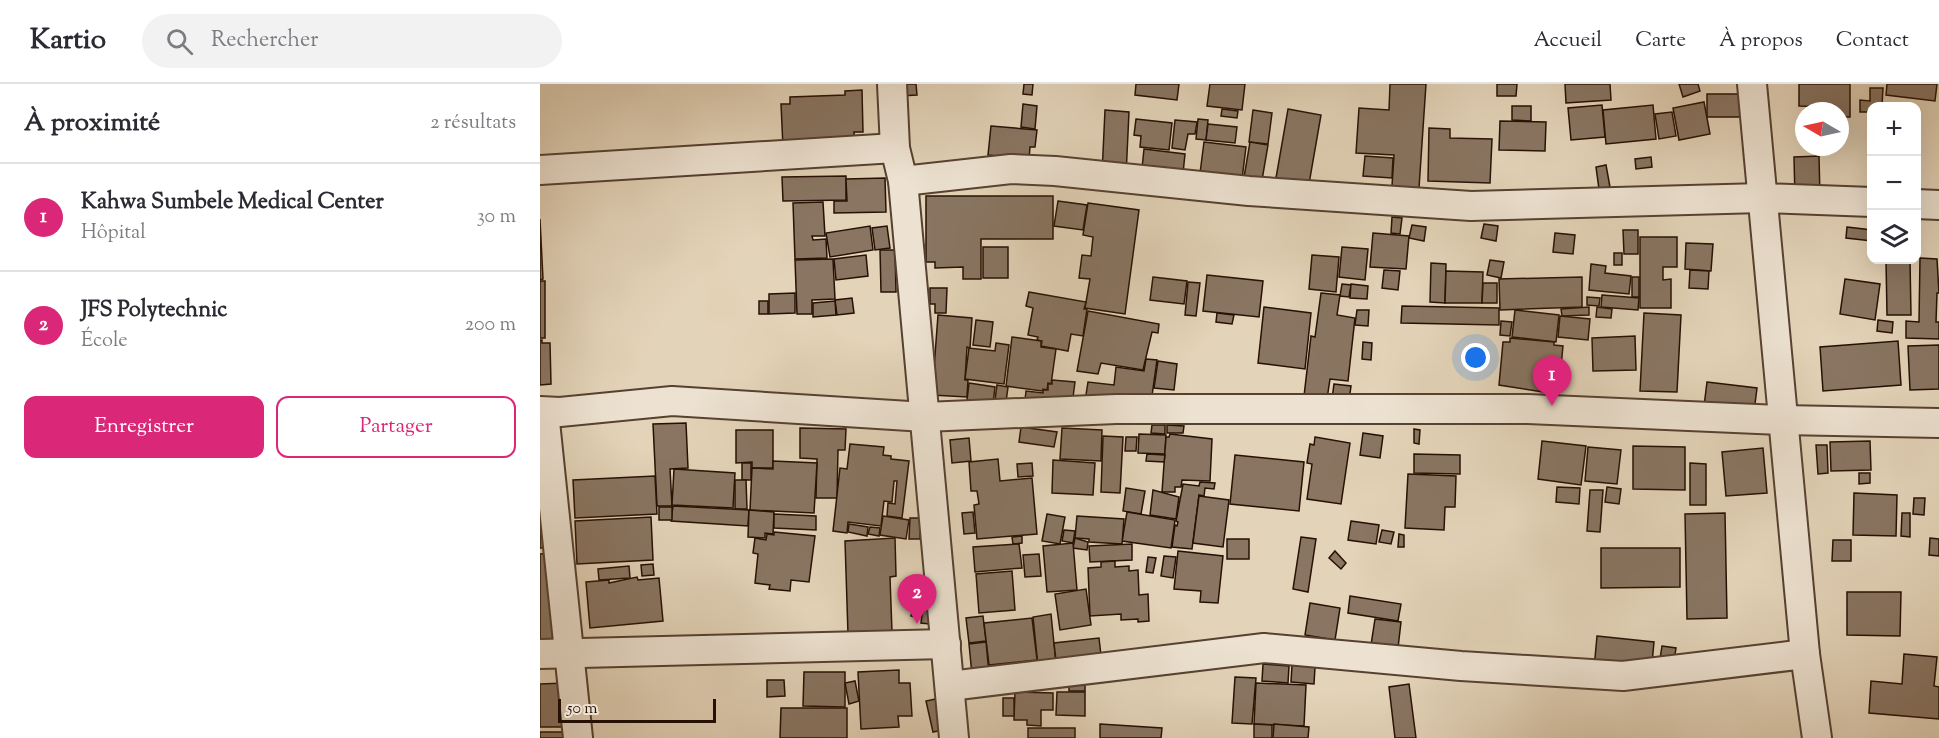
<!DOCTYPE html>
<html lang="fr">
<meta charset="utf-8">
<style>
body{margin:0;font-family:"Sorts Mill Goudy",serif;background:#f2f2f3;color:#2b2b33}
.controls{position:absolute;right:18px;top:18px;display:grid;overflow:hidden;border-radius:12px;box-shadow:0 6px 24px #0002}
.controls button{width:54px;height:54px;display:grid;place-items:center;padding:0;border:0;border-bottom:2px solid #e1e1e2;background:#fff;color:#2b2b33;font:30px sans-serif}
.compass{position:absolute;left:1255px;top:18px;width:54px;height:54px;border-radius:50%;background:#fff;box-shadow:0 6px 24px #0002;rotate:279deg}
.scale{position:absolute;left:18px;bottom:15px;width:158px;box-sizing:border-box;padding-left:6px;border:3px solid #271004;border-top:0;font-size:16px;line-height:21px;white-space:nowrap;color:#271004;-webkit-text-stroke:4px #ede2d1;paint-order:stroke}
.you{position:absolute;left:936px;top:274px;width:21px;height:21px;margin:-15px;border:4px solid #fff;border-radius:50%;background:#1a73e8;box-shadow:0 0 0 9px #1a73e833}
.badge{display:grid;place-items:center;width:39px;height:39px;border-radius:50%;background:#db2777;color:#fff;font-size:20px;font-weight:700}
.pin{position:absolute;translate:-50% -50px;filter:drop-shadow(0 2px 3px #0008)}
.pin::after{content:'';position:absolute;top:32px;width:21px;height:18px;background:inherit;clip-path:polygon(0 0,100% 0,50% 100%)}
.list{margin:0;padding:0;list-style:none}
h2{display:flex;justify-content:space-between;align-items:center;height:78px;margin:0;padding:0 24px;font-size:26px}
h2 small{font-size:20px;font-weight:400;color:#7c7c81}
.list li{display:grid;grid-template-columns:39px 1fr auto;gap:18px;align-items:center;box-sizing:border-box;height:108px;padding:0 24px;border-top:2px solid #e1e1e2}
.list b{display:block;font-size:22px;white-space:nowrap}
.list p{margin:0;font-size:20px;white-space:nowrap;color:#7c7c81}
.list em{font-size:20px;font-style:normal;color:#7c7c81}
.actions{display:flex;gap:12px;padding:18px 24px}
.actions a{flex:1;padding:14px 0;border:2px solid #db2777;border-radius:12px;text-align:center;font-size:21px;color:#db2777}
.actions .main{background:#db2777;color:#fff}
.icon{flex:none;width:33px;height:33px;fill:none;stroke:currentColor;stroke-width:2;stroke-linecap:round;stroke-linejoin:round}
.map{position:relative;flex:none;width:1399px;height:654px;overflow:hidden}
header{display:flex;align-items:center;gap:36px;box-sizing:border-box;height:84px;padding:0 30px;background:#fff;border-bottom:2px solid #e1e1e2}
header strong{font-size:28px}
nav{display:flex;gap:33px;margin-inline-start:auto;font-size:21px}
.search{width:420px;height:54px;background:#f2f2f3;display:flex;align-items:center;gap:15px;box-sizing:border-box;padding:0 21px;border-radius:33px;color:#7c7c81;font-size:22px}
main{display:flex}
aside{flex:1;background:#fff}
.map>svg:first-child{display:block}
.building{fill:#897562;stroke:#271004;stroke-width:1.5}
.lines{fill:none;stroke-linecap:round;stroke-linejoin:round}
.minor-casing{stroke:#564131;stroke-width:32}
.minor{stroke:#ede2d1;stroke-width:28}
</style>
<header>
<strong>Kartio</strong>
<div class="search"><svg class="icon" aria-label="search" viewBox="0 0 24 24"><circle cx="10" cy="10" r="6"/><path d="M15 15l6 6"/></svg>Rechercher</div>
<nav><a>Accueil</a><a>Carte</a><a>À propos</a><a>Contact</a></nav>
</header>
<main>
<aside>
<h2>À proximité<small>2 résultats</small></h2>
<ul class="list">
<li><span class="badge">1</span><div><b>Kahwa Sumbele Medical Center</b><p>Hôpital</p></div><em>30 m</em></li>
<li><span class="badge">2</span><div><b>JFS Polytechnic</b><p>École</p></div><em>200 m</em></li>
</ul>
<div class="actions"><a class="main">Enregistrer</a><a>Partager</a></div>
</aside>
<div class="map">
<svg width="1399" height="654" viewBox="0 0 1399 654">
<rect width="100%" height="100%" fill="#e3d3b8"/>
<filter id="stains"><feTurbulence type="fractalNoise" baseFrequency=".00333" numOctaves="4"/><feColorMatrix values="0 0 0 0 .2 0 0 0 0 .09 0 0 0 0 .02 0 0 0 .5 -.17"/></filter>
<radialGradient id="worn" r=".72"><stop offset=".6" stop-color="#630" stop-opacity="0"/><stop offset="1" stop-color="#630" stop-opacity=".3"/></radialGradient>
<g class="building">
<polygon points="360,0 376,0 377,11 360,12"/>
<polygon points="484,0 493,0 492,11 483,10"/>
<polygon points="596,0 639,0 637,16 595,11"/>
<polygon points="670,0 705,0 702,26 667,22"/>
<polygon points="850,0 886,0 879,104 852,102 854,71 816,69 819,24 849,26"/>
<polygon points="957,0 977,0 976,12 957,12"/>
<polygon points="1025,0 1070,0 1071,16 1026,19"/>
<polygon points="1139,0 1158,0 1160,7 1143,13"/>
<polygon points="1259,0 1310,0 1310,33 1300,33 1300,27 1293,27 1293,23 1259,22"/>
<polygon points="1347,0 1397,0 1395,17 1346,11"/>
<polygon points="1330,4 1343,4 1342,22 1332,22 1332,28 1320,28 1320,16 1330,17"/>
<polygon points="322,6 323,48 314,48 315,61 243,63 241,20 250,20 250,13 305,11 305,7"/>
<rect x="1167" y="10" width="44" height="23"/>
<polygon points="1164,18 1170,50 1139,56 1133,24"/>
<polygon points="483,20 497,22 495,45 481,43"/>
<polygon points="1062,21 1065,53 1031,56 1028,24"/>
<polygon points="1113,21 1116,55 1066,60 1063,26"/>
<polygon points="972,22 991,22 991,37 972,36"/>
<polygon points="682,25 698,27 697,34 681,32"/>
<polygon points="748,25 781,31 769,100 736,94"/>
<polygon points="565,26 589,28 586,92 562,90"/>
<polygon points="713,26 732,29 728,60 709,58"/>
<polygon points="1132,28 1136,52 1119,55 1115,30"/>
<polygon points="596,35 632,39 629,66 600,63 601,52 594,51"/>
<polygon points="658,35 668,36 666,56 656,55"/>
<polygon points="635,36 657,38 655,50 648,50 645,66 632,64"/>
<polygon points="960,37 1006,38 1005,67 959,66"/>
<polygon points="668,40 697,43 695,59 666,56"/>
<polygon points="451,42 497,46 495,63 490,63 489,75 448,71"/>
<polygon points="889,44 910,45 910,54 952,55 950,99 888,97"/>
<polygon points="664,58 706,63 701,103 659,97"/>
<polygon points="710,58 728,61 720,108 702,105"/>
<polygon points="604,65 645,70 642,99 601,94"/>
<polygon points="825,72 853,74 852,94 823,92"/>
<polygon points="1279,72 1280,114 1255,115 1254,73"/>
<polygon points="1111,73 1112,83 1096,85 1095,75"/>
<polygon points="1066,81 1070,103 1059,105 1056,83"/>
<polygon points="306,92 306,116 243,117 242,93"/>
<polygon points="345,94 346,128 294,129 294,117 307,117 306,95"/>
<polygon points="386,112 513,112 513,155 441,155 441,195 423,195 423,183 395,184 395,178 386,178"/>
<polygon points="518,117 547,121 543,146 514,142"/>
<polygon points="283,118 285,152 272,152 273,156 286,155 287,174 255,175 253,119"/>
<polygon points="548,119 599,126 585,230 545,224 550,195 539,194 542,171 551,172 553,153 543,151"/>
<polygon points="852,133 862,134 860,150 851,149"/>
<polygon points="0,135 3,195 0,196"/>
<polygon points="944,140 958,142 956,157 941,154"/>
<polygon points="872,141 886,143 884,157 869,154"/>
<polygon points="330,142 333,166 290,173 286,149"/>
<polygon points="347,142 350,164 335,166 332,144"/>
<polygon points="1307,143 1332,146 1332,157 1306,154"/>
<polygon points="1083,146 1098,146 1098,170 1084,170"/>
<polygon points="833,149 869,152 866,185 830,183"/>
<polygon points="1015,149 1035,151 1033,170 1013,168"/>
<polygon points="1100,153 1137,153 1137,183 1123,183 1123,196 1131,195 1131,224 1100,224"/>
<polygon points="1146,159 1173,160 1171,187 1145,185"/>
<rect x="443" y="163" width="25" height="31"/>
<polygon points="802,163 828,165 825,196 799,193"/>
<polygon points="340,166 355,166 356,208 341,208"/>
<rect x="1074" y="169" width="8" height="12"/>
<polygon points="326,171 328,192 296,196 294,175"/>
<polygon points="772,171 799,173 796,208 769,205"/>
<polygon points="1380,174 1397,175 1399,209 1397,209 1396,238 1399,238 1399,255 1366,254 1366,237 1379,238"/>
<polygon points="293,175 295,215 272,216 272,230 257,230 255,176"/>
<polygon points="950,176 964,178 961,194 947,191"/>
<polygon points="1346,176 1370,176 1371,231 1347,231"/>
<polygon points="891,179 906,180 905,219 890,218"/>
<polygon points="1051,180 1066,182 1065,189 1091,192 1089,210 1049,206"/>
<polygon points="844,186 860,187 858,206 842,204"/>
<polygon points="1150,186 1169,187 1168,205 1149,204"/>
<polygon points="906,187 943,188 942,219 905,219"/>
<polygon points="667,191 723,197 719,233 663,227"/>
<polygon points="613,193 647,197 644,220 610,216"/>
<polygon points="1042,193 1042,223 960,226 959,195"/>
<rect x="1092" y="193" width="7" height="20"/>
<polygon points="1305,195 1340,200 1335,236 1300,230"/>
<rect x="0" y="197" width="5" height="57"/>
<polygon points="648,198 660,199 656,232 645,231"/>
<polygon points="943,199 957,199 957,219 942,219"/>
<polygon points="802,200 811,201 809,213 800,212"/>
<polygon points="811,200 828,202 827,215 810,214"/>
<polygon points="390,204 407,204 406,229 395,229 395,220 390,220"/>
<polygon points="489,208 546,218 544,225 547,225 543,252 531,250 528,267 501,262 502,257 497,256 498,253 488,251 493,224 486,222"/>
<polygon points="255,209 255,229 229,230 229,210"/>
<polygon points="781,209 800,211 797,231 815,234 808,297 790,295 787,315 764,312 771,252 775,253"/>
<polygon points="1062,211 1099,214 1098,226 1061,223"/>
<polygon points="1047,213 1060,214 1059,222 1047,221"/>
<polygon points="312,214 314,229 297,231 295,216"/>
<rect x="219" y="217" width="9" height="13"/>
<polygon points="295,217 296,231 273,233 273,219"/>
<polygon points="862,222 959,224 959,241 861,239"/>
<polygon points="724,223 771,229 765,285 718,279"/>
<polygon points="1049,223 1049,231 1022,232 1021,225"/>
<polygon points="1057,223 1072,225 1071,234 1056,233"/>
<polygon points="817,226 829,226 828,242 815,241"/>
<polygon points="975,226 1019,231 1016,258 972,253"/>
<polygon points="548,227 619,240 618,249 612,248 603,286 561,279 558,290 537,287"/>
<polygon points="677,229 694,231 692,240 676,238"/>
<polygon points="1104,229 1141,231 1137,308 1100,307"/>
<polygon points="398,231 432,234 430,264 427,263 425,296 428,296 427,313 392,311"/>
<polygon points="1020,232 1050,235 1048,256 1018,253"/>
<polygon points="436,236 453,238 450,263 433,261"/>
<polygon points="1338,236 1353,238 1352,249 1337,247"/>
<polygon points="961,237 972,238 970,252 960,251"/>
<polygon points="1095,252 1096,286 1053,287 1052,254"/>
<polygon points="472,253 501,257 501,263 516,265 511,300 508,299 507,306 503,305 502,307 466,302"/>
<polygon points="970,254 1014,258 1014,261 1023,262 1019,303 1010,302 1010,309 959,301 963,258 970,258"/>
<polygon points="0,256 2,256 2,259 10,259 11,300 0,301"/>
<polygon points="1358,257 1361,301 1283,307 1280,263"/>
<polygon points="823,258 832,259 831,276 822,275"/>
<polygon points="456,259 469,261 464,300 425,295 429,264 455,267"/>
<polygon points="1399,261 1399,305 1370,306 1368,262"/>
<polygon points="606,275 617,276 610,326 545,317 548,298 574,301 576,283 604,287"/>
<polygon points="618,277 637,280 634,306 614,304"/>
<polygon points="512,296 535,298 532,321 485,316 486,307 503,309 503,306 508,306 508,300 512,300"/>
<polygon points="1167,298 1217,304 1214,328 1164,322"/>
<polygon points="429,299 455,303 453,319 427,316"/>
<polygon points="794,300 811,302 809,317 792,315"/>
<polygon points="457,301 468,303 466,318 455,316"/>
<polygon points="146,339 148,384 130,385 132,422 117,422 113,340"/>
<polygon points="612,341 625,341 625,350 611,349"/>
<polygon points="627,341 644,342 643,349 627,349"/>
<polygon points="481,343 517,348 514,363 479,358"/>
<polygon points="260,344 306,345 305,366 298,366 297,414 276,414 277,375 260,374"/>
<polygon points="522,344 562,346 561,377 520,375"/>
<polygon points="874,345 880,346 879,360 874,359"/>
<polygon points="196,346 233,346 233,384 212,384 212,378 196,379"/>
<polygon points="823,349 843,352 840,374 820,371"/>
<polygon points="599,350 626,351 625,370 598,369"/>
<polygon points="630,350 672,355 670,397 642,396 641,403 635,403 635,408 622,408 626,353 629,353"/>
<polygon points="563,352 583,353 580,409 561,408"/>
<polygon points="586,353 597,353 596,367 585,367"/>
<polygon points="775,353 810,359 801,420 767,415 772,380 767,379 770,360 774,361"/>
<polygon points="429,354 431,377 412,379 410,356"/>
<polygon points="1002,357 1046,362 1041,401 998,395"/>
<polygon points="1330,357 1331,386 1291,387 1290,358"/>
<polygon points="310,360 344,363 343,371 351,372 351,375 369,377 362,434 347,432 348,419 355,420 357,397 354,397 352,418 344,417 341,442 308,438 307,449 293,447 300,384 307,385"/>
<polygon points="1276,361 1287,361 1288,389 1278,390"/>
<polygon points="1093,362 1145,363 1145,406 1093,405"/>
<polygon points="1048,363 1081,366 1077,400 1045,397"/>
<polygon points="1223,364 1227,409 1186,412 1182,368"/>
<polygon points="607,370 625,371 624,378 606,377"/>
<polygon points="874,370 920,371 920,390 874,389"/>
<polygon points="695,371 764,378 759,427 690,420"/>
<polygon points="458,375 460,397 492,394 497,450 437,455 434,421 439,420 437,407 431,407 429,378"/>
<polygon points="513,376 555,379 553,411 512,409"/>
<polygon points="233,377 277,379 274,429 210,426 212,384 233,385"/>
<rect x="202" y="379" width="9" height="17"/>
<polygon points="492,379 493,392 478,393 477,380"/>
<polygon points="1150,379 1166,380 1166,421 1150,421"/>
<polygon points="134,385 195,389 193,424 132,421"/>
<polygon points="1319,389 1330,389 1330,399 1319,400"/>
<polygon points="868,390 916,392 915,423 905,423 904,446 865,444"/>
<polygon points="115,392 117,430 35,434 33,396"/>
<polygon points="195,396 206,396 207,425 195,425"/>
<polygon points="660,398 675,399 674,405 665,404 664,412 659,411 652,465 632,463 635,441 637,442 638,438 636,437 643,400 659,402"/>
<polygon points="1017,403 1040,404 1039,420 1016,418"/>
<polygon points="1067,403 1081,405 1079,420 1065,418"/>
<polygon points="586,404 605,407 601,430 583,427"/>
<polygon points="613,406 639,413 636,435 610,431"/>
<polygon points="1050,406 1063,406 1060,448 1047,447"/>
<polygon points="1314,409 1357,411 1356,452 1313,451"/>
<polygon points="659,412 689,416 683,463 653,459"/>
<polygon points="1374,414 1385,414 1384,431 1373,430"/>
<polygon points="133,422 209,426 208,442 131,437"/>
<rect x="119" y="423" width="13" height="13"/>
<polygon points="0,424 6,464 0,464"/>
<polygon points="209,426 234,428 233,450 225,449 225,454 208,453"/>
<polygon points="433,428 435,449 424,450 422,429"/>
<polygon points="587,428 635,436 631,464 582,457"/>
<polygon points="1185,429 1187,534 1147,535 1145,430"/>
<polygon points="1362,429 1370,429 1370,453 1361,452"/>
<polygon points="234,430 276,432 276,446 234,444"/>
<polygon points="507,430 525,433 520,460 502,457"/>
<polygon points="343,432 369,436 366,455 340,451"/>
<polygon points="537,432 584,435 582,460 549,458 549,455 535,454"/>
<polygon points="111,433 113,476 37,480 35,437"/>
<polygon points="370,434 380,434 380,455 369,455"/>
<polygon points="811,437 839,441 836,460 808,456"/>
<polygon points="309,440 328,443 327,452 308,448"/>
<polygon points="330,443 340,444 339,452 328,450"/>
<polygon points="524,446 535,447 533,459 522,457"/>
<polygon points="842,446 854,448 851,460 839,458"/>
<polygon points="234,448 275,452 269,498 251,496 250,507 229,505 230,501 215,499 218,470 213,469 215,454 226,456 227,450 234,451"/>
<polygon points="859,450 864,451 864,463 858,463"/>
<polygon points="482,452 482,459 473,460 472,453"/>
<polygon points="761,453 776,455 768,508 753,505"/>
<polygon points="355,454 356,492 350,493 352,548 308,550 305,457"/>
<polygon points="535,454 548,458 547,466 533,464"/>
<polygon points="1390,454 1399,455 1399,472 1389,471"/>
<rect x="687" y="455" width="22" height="20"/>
<polygon points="1293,456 1311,456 1311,477 1292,477"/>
<polygon points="533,459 537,506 507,508 503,462"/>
<polygon points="479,460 482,484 435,488 433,463"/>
<polygon points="592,460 592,476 550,478 549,462"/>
<polygon points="1061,464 1140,464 1140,503 1061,504"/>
<polygon points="638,467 683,472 678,519 660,518 661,507 634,505"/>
<polygon points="795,467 806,479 801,485 789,474"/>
<polygon points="11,469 22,558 0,560 0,470"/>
<polygon points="499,470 501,492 485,493 483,471"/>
<polygon points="624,472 636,473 633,494 621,492"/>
<polygon points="608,473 616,474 613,489 606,488"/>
<polygon points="575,477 575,483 589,482 589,487 598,486 599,511 608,510 609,537 598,538 598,535 581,536 581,530 550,532 548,484 561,483 561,478"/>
<polygon points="113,480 114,491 102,492 101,481"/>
<polygon points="89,482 90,494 59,496 58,485"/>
<polygon points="472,487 475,526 439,529 436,490"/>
<polygon points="97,493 98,496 119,494 123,537 50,544 46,498 69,496 69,499"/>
<polygon points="546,505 551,541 520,546 515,510"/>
<polygon points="1307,508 1361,508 1360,552 1307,551"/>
<polygon points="810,512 861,520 858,537 808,529"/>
<polygon points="374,519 382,521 379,534 371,532"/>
<polygon points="770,519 800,524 795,556 765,551"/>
<polygon points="383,522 392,523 389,540 381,539"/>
<polygon points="511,530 516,580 498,582 493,533"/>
<polygon points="443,532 446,557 429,559 426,534"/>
<polygon points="492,534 497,576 449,581 444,539"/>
<polygon points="835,535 861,538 858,564 831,561"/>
<polygon points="1057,552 1114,558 1111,590 1054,585"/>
<polygon points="559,554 562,580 517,585 514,559"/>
<polygon points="446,558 449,589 432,591 429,560"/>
<polygon points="1122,562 1136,564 1132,590 1118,588"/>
<polygon points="1364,570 1397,573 1394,602 1399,603 1399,635 1329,629 1331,597 1362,600"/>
<polygon points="723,580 749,582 748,599 722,597"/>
<polygon points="752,581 775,583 774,600 751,598"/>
<polygon points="359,586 359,599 370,599 372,632 358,632 359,643 321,645 318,588"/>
<polygon points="264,588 305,588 305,623 263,622"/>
<polygon points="695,593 716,594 712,640 692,639"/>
<polygon points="227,596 244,596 245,612 227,613"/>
<polygon points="315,597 319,617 309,620 305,599"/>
<rect x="529" y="598" width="16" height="9"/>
<polygon points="25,599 25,643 0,643 0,600"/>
<polygon points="716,599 766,601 764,642 714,640"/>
<polygon points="869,600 876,654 855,654 849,603"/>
<polygon points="475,608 513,609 513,626 501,626 501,642 487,641 487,636 474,636"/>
<polygon points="517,608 545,608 545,632 516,631"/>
<polygon points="405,613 412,644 393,648 386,617"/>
<rect x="463" y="614" width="11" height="18"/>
<polygon points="241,624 307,624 307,654 240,654"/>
<polygon points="560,640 622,644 621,654 560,654"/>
<polygon points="714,640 732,641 732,654 714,654"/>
<polygon points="734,640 769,643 768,654 733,654"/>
<rect x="488" y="644" width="47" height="10"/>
<rect x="0" y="648" width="28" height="6"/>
</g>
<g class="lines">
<g class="minor-casing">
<g id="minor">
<polyline points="352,0 355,64 363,97 414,654"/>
<polyline points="1212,0 1265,570 1277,654"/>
<polyline points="0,86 355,64"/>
<polyline points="363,97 471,85 515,87 709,107 931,122 1222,114 1332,118"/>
<polyline points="1376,120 1399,121"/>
<polyline points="0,327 20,328 132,317 385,333 576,325 988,325 1242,336 1399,339"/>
<polyline points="4,328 38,654"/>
<polyline points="0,570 406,560"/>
<polyline points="410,602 724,564 921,582 1083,592 1265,570"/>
</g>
</g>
<use href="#minor" class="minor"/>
</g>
<rect width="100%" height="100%" filter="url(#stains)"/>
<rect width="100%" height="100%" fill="url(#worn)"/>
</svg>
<div class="controls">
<button>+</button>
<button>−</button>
<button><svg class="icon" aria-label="layers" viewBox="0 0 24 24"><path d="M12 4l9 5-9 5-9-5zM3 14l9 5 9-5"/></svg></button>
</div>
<svg class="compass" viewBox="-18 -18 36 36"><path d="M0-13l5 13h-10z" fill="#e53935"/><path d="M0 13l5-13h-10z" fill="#7c7c81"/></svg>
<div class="scale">50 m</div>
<div class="you"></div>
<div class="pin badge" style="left:1012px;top:322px">1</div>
<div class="pin badge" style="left:377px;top:540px">2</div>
</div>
</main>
